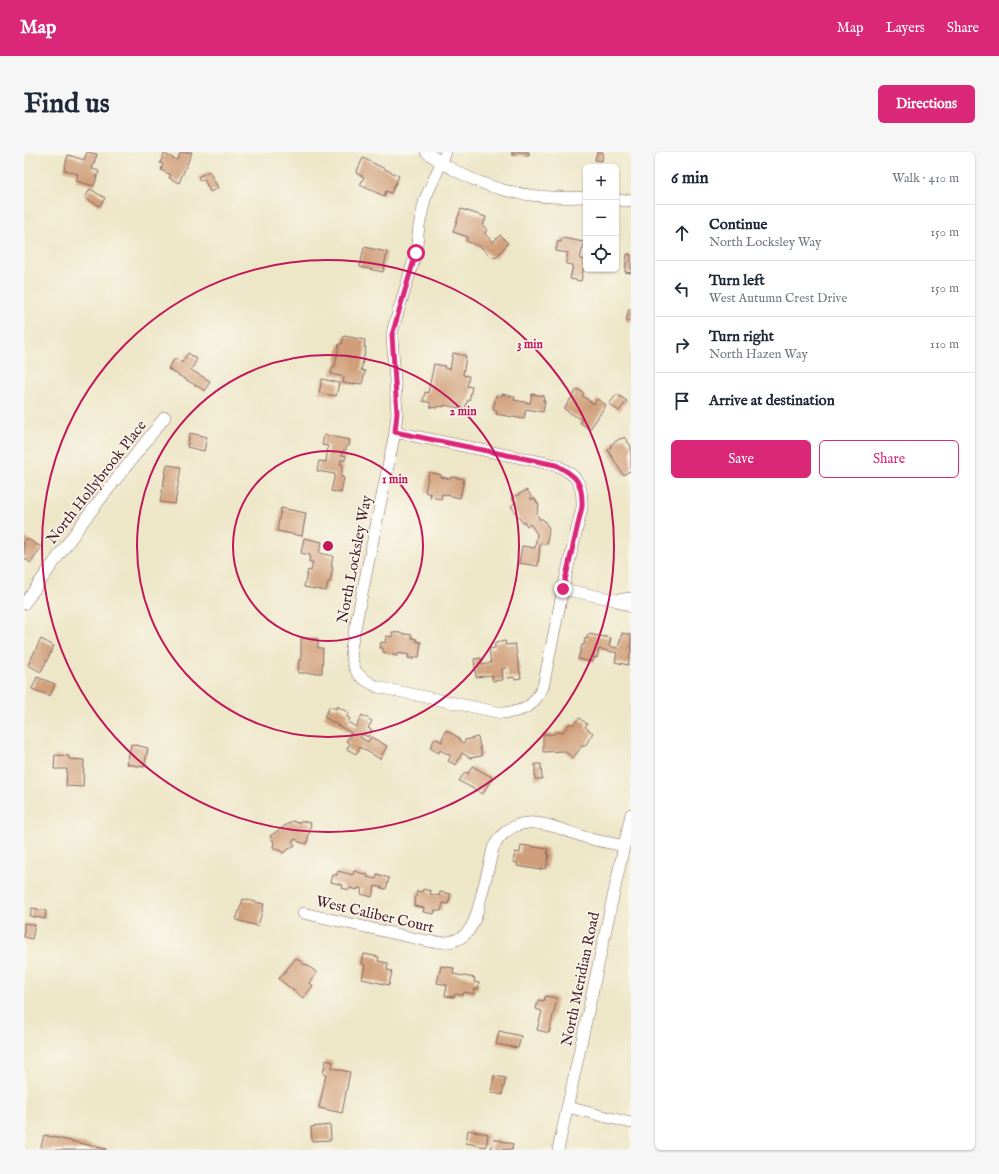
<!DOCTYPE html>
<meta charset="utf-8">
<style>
body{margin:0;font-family:"IM FELL English",serif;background:#f6f6f7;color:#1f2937}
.controls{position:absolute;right:12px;top:12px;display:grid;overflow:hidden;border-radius:6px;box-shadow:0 1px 3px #0004}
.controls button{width:36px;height:36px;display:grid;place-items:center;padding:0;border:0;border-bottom:1px solid #e0e1e3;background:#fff;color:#1f2937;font:20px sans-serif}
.stop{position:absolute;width:12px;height:12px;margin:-9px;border:3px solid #db2777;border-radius:50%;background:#fff}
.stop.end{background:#db2777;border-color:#fff;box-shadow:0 1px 4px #0008}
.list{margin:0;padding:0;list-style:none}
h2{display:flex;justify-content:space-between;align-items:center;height:52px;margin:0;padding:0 16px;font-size:17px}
h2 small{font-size:13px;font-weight:400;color:#747a83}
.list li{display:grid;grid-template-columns:26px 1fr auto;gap:12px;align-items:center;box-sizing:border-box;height:56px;padding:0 16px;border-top:1px solid #e0e1e3}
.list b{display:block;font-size:15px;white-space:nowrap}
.list p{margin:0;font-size:13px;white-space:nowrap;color:#747a83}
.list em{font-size:13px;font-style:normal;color:#747a83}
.actions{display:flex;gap:8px;padding:12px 16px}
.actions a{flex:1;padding:9px 0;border:1px solid #db2777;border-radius:6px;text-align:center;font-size:14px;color:#db2777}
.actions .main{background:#db2777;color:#fff}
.icon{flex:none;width:22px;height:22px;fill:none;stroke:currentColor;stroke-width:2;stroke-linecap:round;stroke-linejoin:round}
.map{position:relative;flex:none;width:607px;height:998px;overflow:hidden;border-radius:6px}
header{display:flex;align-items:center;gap:24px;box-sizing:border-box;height:56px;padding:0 20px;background:#db2777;color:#fff}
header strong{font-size:19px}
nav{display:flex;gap:22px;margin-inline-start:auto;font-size:14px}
.intro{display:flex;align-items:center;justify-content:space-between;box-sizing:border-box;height:96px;padding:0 24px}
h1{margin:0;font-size:28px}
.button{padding:10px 18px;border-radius:6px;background:#db2777;color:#fff;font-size:14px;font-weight:700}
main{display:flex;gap:24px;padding:0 24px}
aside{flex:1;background:#fff;border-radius:6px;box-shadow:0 1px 3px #0004}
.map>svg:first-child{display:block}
.building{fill:#d09f79}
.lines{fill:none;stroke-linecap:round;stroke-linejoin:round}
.minor-casing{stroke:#836562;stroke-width:12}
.minor{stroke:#fff;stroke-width:11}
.route{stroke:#db2777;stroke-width:5}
.ring{fill:none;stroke:#c2185b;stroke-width:2}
.labels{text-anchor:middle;stroke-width:3;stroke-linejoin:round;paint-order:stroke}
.street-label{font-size:15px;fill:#4a1f2b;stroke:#fbf7ec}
.centre{fill:#c2185b;stroke:#fbf7ec;stroke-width:2}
.ring-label{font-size:12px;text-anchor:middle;font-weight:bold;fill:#c2185b;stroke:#fbf7ec;stroke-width:3;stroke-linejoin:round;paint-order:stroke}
</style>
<header>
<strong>Map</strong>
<nav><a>Map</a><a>Layers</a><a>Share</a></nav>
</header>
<div class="intro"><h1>Find us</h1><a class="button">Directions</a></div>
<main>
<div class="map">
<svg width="607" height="998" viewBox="0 0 607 998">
<rect width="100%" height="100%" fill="#fbf7ec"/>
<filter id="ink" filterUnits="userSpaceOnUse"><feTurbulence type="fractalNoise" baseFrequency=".025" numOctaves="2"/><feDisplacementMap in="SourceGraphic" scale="8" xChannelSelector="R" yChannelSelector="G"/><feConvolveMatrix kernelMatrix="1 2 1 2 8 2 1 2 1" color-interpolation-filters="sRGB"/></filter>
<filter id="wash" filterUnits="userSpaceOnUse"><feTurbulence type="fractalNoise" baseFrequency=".012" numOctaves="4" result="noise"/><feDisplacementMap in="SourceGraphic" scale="16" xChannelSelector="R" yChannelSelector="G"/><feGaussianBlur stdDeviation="0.9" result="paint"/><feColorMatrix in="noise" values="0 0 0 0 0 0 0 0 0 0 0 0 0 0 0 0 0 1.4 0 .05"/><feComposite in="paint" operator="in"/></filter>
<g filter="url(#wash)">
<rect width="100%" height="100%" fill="#ede6c7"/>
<g id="blocks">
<g class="building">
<polygon points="63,0 73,2 68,17 75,19 70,34 52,29 54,22 40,18 44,3 60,8"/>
<polygon points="157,0 168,0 155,31 145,26 147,23 137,18 139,12 136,11 140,2 153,8"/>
<polygon points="488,0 505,0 505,4 488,3"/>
<polygon points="573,0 579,0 578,9 571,8"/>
<polygon points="339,6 375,24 367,41 362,39 360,44 336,33 340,25 332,21"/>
<polygon points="185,19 194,36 186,40 180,27 176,29 174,25"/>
<polygon points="66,37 81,46 76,54 61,46"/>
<polygon points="437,57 462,65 459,74 463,77 461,82 469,90 476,83 484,91 472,106 466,104 457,95 442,89 444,85 429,80"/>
<polygon points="538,86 560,90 556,107 561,108 557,129 546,127 549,113 542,112 544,101 532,99 534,89 537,90"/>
<polygon points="340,95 363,100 359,120 336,115"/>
<polygon points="603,102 607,103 607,121 601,120"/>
<polygon points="605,157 607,157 607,170 602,169"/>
<polygon points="320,184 341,188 340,195 342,195 337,218 341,219 338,232 330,231 330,233 319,231 320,225 307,222 309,214 311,215 315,192 318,192"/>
<polygon points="164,201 173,207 167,218 186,229 181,239 144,217 151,206 158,211"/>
<polygon points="429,201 442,204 439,223 445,224 443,234 448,235 445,249 443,249 441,257 420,253 420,255 414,254 413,256 406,255 407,251 399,249 401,240 404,241 410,212 421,214 420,216 426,217"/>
<polygon points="298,227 315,231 312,244 295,241"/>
<polygon points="553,237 560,241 558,244 570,252 573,247 582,253 566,277 556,271 558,268 540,257"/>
<polygon points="478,242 491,245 490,248 506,251 508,242 520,244 519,249 521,249 519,260 502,257 500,267 472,262 473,259 469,258 472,243 478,244"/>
<polygon points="593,242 603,249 595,259 585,252"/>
<polygon points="166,281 183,285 180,299 163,295"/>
<polygon points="300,283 326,288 325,294 322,294 322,298 319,298 318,303 322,304 321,308 317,308 316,312 319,313 317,325 320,326 317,341 307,339 311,322 293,319 295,309 302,310 304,294 298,293"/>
<polygon points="600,285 607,294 607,320 606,319 599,323 584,298 587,295 586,293 597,286 598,287"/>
<polygon points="143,313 157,315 151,352 136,350"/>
<polygon points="405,320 417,323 417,325 427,327 427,325 440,327 436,346 418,342 417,347 406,345 407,342 401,340"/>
<polygon points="503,338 507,344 507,348 510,346 515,353 513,361 515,367 519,367 525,376 523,392 516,391 514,414 495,411 498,394 511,396 513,382 506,372 503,374 500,370 498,370 487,354 491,351 487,346"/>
<polygon points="257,356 282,361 278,384 253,379"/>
<polygon points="2,386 17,395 7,411 0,406 0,389"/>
<polygon points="280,386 298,390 295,401 309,404 307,415 309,415 306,430 304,430 302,439 280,435 284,418 287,419 289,410 285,410 286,403 277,401"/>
<polygon points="368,480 388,483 388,486 393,487 392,489 397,490 395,505 391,505 390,507 384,506 385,503 374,501 373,504 359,500 359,496 356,496 357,490 361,491 362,484 368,485"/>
<polygon points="598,481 607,483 607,498 604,513 591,510 593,501 575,497 573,506 570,505 569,510 554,507 558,493 560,493 561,486 563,487 564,482 587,486 585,494 594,496"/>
<polygon points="277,486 294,487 294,496 299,496 298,521 274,521 275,508 277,508"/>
<polygon points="17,487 30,494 17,520 4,513"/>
<polygon points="481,489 482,493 491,492 497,526 491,527 490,525 484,526 482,516 478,517 479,528 469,529 468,523 452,525 450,507 457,506 458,513 467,511 465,497 471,496 471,491"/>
<polygon points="13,525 31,532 26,544 8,537"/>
<polygon points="306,554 312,557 313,554 325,561 323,565 326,567 324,570 332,575 338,563 348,569 344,576 348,578 344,585 338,582 336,585 344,590 347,585 363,594 356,607 336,595 332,602 323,597 326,591 322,589 327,581 300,565"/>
<polygon points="555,566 563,572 561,575 569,581 561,594 558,594 549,606 540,599 519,600 519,582 530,582 532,580 539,580 545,572 550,572"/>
<polygon points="422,578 435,586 436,589 440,591 441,588 454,585 458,604 446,606 438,601 432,613 424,609 427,604 416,598 415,601 406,596 411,586 418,590 418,587"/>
<polygon points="107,592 124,596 120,615 103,612"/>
<polygon points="31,603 45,604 45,607 60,608 59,635 42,634 43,617 30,617"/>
<polygon points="511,612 517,612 518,627 511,627"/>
<polygon points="448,614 468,625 459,642 435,629 441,620 444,622"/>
<polygon points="268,669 274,671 277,669 287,671 283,692 275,690 272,687 268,689 271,693 259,701 257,699 251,697 249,695 250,690 246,684"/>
<polygon points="497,693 524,697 523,702 525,702 522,717 517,716 517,718 493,714 494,711 489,710 491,700 496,701"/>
<polygon points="314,719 329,723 330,719 344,723 343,725 352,727 353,722 365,726 362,737 351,734 348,745 337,742 338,737 334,736 333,738 326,736 325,738 318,736 319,733 307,730 309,723 313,723"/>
<polygon points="399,737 407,739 406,742 415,744 416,740 427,742 424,752 419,751 417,759 411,758 410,762 399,760 400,756 390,754 393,739 398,740"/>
<polygon points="219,747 240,752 234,774 212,768"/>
<polygon points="8,756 22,759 21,767 6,764"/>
<polygon points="0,771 11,773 8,787 0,785"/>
<polygon points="340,802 355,805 354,809 364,811 363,818 368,819 365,833 338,827 341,813 338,812"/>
<polygon points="272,806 281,813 282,812 293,821 285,831 289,834 279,846 255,827"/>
<polygon points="417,814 430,816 429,822 451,826 450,830 455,831 454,837 451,837 450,842 440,840 439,843 431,842 430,845 421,844 423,833 413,831"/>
<polygon points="521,844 533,846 525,881 513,878 518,859 512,857 514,848 520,849"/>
<polygon points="475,879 497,884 494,896 472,892"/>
<polygon points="302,908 309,910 308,916 326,920 318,961 295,956 302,922 299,922"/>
<polygon points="470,924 482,926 478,943 467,940"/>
<polygon points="306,973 307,988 288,989 287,975"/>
<polygon points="444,978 464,982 462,995 442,991"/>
<polygon points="20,983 82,997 82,998 16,998"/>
<polygon points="470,987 489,992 488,998 467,997"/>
</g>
</g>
</g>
<g filter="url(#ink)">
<use href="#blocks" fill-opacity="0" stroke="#836562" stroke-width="1"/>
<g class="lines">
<g class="minor-casing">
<g id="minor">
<path d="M402,0C453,37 500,48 562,45"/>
<polyline points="592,47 600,49 607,48"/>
<path d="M371,280L532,313C553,323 559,331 558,355L539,437L519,535C509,555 500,560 478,561L354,535C333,525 328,519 327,496L371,280L373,261L368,183L369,177L392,101L395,74L401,47L422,0"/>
<polyline points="539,437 591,448"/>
<polyline points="607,446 591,448 607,455"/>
<polyline points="0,452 61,367 141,265"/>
<path d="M279,761L403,789C444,796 450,776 458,741C462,726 466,711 469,696C493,652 531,677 567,687C578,690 589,691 600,694"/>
<polyline points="543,955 607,971"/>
<polyline points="534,998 607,662"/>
</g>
</g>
<use href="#minor" class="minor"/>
</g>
</g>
<g class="lines" filter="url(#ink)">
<path class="route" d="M392,101L368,183L373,261L371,280L532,313C553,324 559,331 558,355L539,437"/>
</g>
<g class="ring">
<circle cx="304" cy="394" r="95"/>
<circle cx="304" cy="394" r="191"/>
<circle cx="304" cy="394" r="286"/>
</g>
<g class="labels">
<g class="street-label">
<text transform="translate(72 330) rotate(-52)" y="5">North Hollybrook Place</text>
<text transform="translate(330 407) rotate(-79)" y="5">North Locksley Way</text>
<text transform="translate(351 762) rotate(13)" y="5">West Caliber Court</text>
<text transform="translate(556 827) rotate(-78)" y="5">North Meridian Road</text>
</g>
</g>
<circle cx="304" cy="394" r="6" class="centre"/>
<g class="ring-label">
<text x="506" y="196">3 min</text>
<text x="439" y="263">2 min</text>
<text x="371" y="331">1 min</text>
</g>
</svg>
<div class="controls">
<button>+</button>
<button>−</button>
<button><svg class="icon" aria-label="locate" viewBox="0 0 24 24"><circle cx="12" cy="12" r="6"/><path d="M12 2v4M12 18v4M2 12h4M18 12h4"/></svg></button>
</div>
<div class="stop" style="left:392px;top:101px"></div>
<div class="stop end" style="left:539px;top:437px"></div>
</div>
<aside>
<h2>6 min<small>Walk · 410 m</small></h2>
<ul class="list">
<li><svg class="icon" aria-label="ahead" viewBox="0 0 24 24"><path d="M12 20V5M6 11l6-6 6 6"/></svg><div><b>Continue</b><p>North Locksley Way</p></div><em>150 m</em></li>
<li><svg class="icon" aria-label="left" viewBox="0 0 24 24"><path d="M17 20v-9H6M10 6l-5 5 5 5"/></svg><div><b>Turn left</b><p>West Autumn Crest Drive</p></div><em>150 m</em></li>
<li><svg class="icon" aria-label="right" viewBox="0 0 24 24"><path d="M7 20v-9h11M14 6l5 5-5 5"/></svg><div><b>Turn right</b><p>North Hazen Way</p></div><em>110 m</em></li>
<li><svg class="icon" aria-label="arrive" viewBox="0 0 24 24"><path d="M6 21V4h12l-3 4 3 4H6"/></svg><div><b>Arrive at destination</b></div></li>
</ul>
<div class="actions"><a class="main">Save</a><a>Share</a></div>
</aside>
</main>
